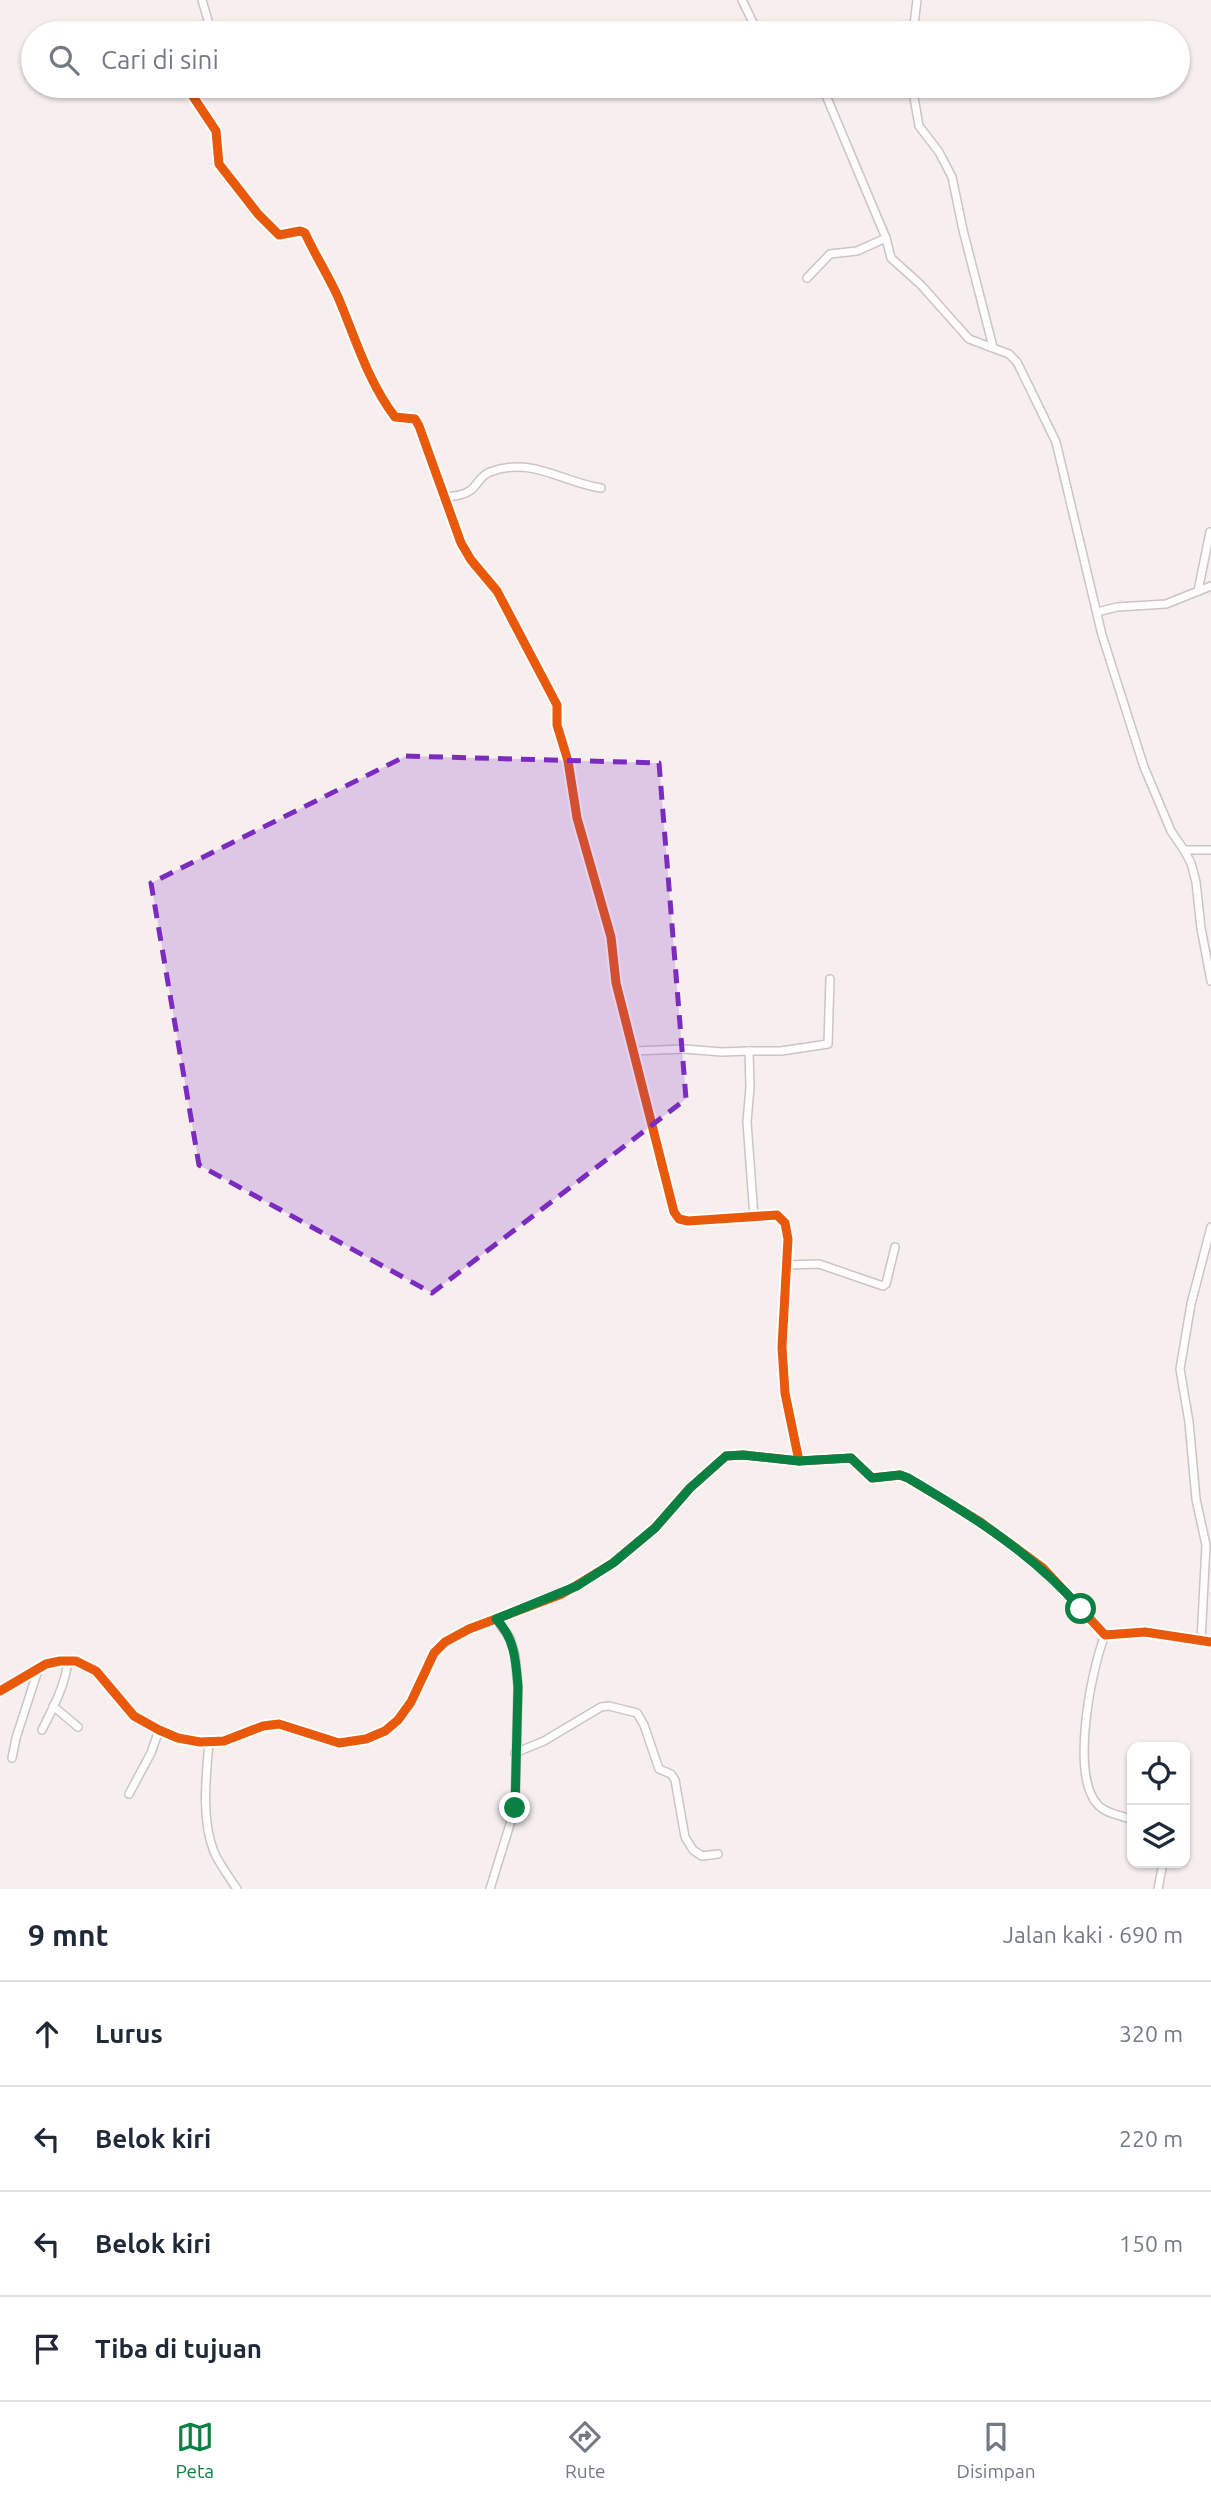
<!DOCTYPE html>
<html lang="id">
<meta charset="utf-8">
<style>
body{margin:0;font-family:Ubuntu,sans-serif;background:#f2f2f3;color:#1f2937}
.controls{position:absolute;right:21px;bottom:21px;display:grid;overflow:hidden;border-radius:14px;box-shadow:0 2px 5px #0004}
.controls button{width:63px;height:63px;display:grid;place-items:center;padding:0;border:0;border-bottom:2px solid #e0e1e3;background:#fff;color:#1f2937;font:35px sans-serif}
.stop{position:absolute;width:21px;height:21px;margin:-16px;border:5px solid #0b8043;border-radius:50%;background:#fff}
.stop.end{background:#0b8043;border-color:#fff;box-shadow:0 2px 7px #0008}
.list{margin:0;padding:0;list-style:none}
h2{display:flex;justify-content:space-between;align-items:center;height:91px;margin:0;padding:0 28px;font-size:30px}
h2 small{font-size:23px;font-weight:400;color:#747a83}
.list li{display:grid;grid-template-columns:46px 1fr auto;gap:21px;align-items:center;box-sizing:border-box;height:105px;padding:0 28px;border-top:2px solid #e0e1e3}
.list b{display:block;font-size:26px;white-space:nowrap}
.list em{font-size:23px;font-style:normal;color:#747a83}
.icon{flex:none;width:38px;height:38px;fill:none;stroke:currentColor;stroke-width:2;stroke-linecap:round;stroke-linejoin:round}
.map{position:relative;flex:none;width:1211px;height:1889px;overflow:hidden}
.search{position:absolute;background:#fff;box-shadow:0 2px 5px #0004;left:21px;right:21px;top:21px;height:77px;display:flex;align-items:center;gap:18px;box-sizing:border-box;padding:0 24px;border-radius:38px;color:#747a83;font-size:26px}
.sheet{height:511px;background:#fff}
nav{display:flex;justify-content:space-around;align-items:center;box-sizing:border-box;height:98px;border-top:2px solid #e0e1e3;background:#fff;font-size:19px;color:#747a83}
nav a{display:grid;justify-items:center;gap:4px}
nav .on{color:#0b8043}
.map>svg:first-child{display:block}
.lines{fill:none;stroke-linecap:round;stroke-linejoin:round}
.minor-casing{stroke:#ccc5c5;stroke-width:10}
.minor{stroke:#fefcfc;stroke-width:7}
.cycleway-casing{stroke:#fff;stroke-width:13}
.cycleway{stroke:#e8590c;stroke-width:9}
.route{stroke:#0b8043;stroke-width:9}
.marked{fill:#7b2cbf;fill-opacity:0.2;stroke:#7b2cbf;stroke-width:5;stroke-dasharray:14 9;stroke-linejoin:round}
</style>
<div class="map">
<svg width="1211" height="1889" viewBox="0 0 1211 1889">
<rect width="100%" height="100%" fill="#f7eeee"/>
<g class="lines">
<g class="minor-casing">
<g id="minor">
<polyline points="742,0 758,33"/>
<polyline points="198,33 205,30 209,24 202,0"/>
<polyline points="913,33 917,0"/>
<path d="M186,86L216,131L219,164L258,214L279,235L300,231L305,233C315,255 328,275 338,297C355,337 368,382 395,417L415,419L419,426L461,543L471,560L497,591L557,705V725L568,761L577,818L611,937L616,983L674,1212L679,1219L688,1221L777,1215L785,1223L788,1239L782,1347L785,1393L799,1461"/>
<polyline points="822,86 886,238 891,258 921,285 969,339 1009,354 1017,362 1056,442 1102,635 1144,767 1171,831 1184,850 1191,863 1196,882 1201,928 1211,981"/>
<polyline points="912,86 919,126 939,152 952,177 963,230 993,347"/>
<polyline points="807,278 830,254 857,251 886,238"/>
<path d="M445,497C454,496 463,496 471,490C478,484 481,475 490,472C532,456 561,482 601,488"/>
<polyline points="1198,591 1210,532"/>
<polyline points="1097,612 1117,607 1166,604 1211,586"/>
<polyline points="1184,850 1211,850"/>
<polyline points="634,1051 684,1049 722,1052 749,1051"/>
<polyline points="754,1217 747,1122 750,1087 749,1051 781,1051 828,1044 830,979"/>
<polyline points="787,1265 819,1264 883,1286 886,1284 895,1247"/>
<path d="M1105,1635C1091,1670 1070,1776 1098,1805C1106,1814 1122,1815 1132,1820"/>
<polyline points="1201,1641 1206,1545 1196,1499 1189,1422 1180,1369 1191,1304 1211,1227"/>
<polyline points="0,1691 46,1664 60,1661 76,1661 96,1671 134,1716 159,1730 178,1738 200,1742 224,1741 263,1726 279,1724 339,1743 366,1739 385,1731 398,1720 411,1702 434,1653 445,1642 469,1629 562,1594 613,1563 655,1528 690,1488 726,1456 743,1455 799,1461 851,1458 872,1478 900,1475 908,1478 979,1521 1043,1568 1105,1635 1145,1632 1211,1642"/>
<polyline points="53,1706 78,1727"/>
<path d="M42,1730C53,1708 65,1686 68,1661"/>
<path d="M209,1743C206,1777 201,1819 214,1852C220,1865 229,1877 237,1889"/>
<polyline points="515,1753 544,1741 601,1707 609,1706 637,1713 644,1725 659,1769 671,1774 675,1780 685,1837 693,1850 702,1856 718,1854"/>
<polyline points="12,1758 16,1738 38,1670"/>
<polyline points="129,1794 151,1753 159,1730"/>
<polyline points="490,1889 515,1808 518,1687 515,1655 510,1638 496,1619"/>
<polyline points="1158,1889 1163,1863"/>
</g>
</g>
<use href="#minor" class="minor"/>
<g class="cycleway-casing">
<g id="cycleway">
<path d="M186,86L216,131L219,164L258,214L279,235L300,231L305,233C315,255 328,275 338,297C355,337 368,382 395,417L415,419L419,426L461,543L471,560L497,591L557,705V725L568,761L577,818L611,937L616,983L674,1212L679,1219L688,1221L777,1215L785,1223L788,1239L782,1347L785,1393L799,1461"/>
<polyline points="0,1691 46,1664 60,1661 76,1661 96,1671 134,1716 159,1730 178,1738 200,1742 224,1741 263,1726 279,1724 339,1743 366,1739 385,1731 398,1720 411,1702 434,1653 445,1642 469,1629 562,1594 613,1563 655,1528 690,1488 726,1456 743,1455 799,1461 851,1458 872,1478 900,1475 908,1478 979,1521 1043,1568 1105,1635 1145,1632 1211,1642"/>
</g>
</g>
<use href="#cycleway" class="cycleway"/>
</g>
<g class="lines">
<path class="route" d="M515,1808L518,1687C516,1662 515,1638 496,1619L577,1586L613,1563L655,1528L690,1488L726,1456L743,1455L799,1461L851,1458L872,1478L900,1475L908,1478C971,1515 1032,1553 1081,1609"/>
</g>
<path class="marked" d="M406,756L659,763L686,1099L432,1293L199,1165L151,883Z"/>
</svg>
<div class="controls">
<button><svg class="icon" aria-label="locate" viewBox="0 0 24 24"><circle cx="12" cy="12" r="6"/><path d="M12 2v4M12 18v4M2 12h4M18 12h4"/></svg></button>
<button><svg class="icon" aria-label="layers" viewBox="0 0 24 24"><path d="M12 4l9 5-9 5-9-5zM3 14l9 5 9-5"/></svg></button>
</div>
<div class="stop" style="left:1081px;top:1609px"></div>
<div class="stop end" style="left:515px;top:1808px"></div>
<div class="search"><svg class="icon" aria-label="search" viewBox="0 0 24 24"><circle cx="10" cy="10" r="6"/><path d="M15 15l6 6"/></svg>Cari di sini</div>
</div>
<section class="sheet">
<h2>9 mnt<small>Jalan kaki · 690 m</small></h2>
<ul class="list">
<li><svg class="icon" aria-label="ahead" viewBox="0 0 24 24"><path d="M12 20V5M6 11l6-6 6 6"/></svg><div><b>Lurus</b></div><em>320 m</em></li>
<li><svg class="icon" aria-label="left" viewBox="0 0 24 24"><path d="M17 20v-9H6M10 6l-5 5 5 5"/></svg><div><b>Belok kiri</b></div><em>220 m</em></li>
<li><svg class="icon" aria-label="left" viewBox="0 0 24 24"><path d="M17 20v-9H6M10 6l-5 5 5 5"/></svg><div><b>Belok kiri</b></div><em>150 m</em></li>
<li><svg class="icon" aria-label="arrive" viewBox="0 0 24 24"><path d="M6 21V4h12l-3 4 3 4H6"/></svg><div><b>Tiba di tujuan</b></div></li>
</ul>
</section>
<nav>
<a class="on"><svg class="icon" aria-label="map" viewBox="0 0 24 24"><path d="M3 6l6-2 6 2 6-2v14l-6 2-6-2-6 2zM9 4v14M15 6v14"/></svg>Peta</a>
<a><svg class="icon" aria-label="directions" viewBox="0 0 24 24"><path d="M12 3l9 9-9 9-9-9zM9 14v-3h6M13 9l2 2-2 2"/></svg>Rute</a>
<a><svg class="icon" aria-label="saved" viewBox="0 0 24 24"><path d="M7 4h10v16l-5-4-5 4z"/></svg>Disimpan</a>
</nav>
